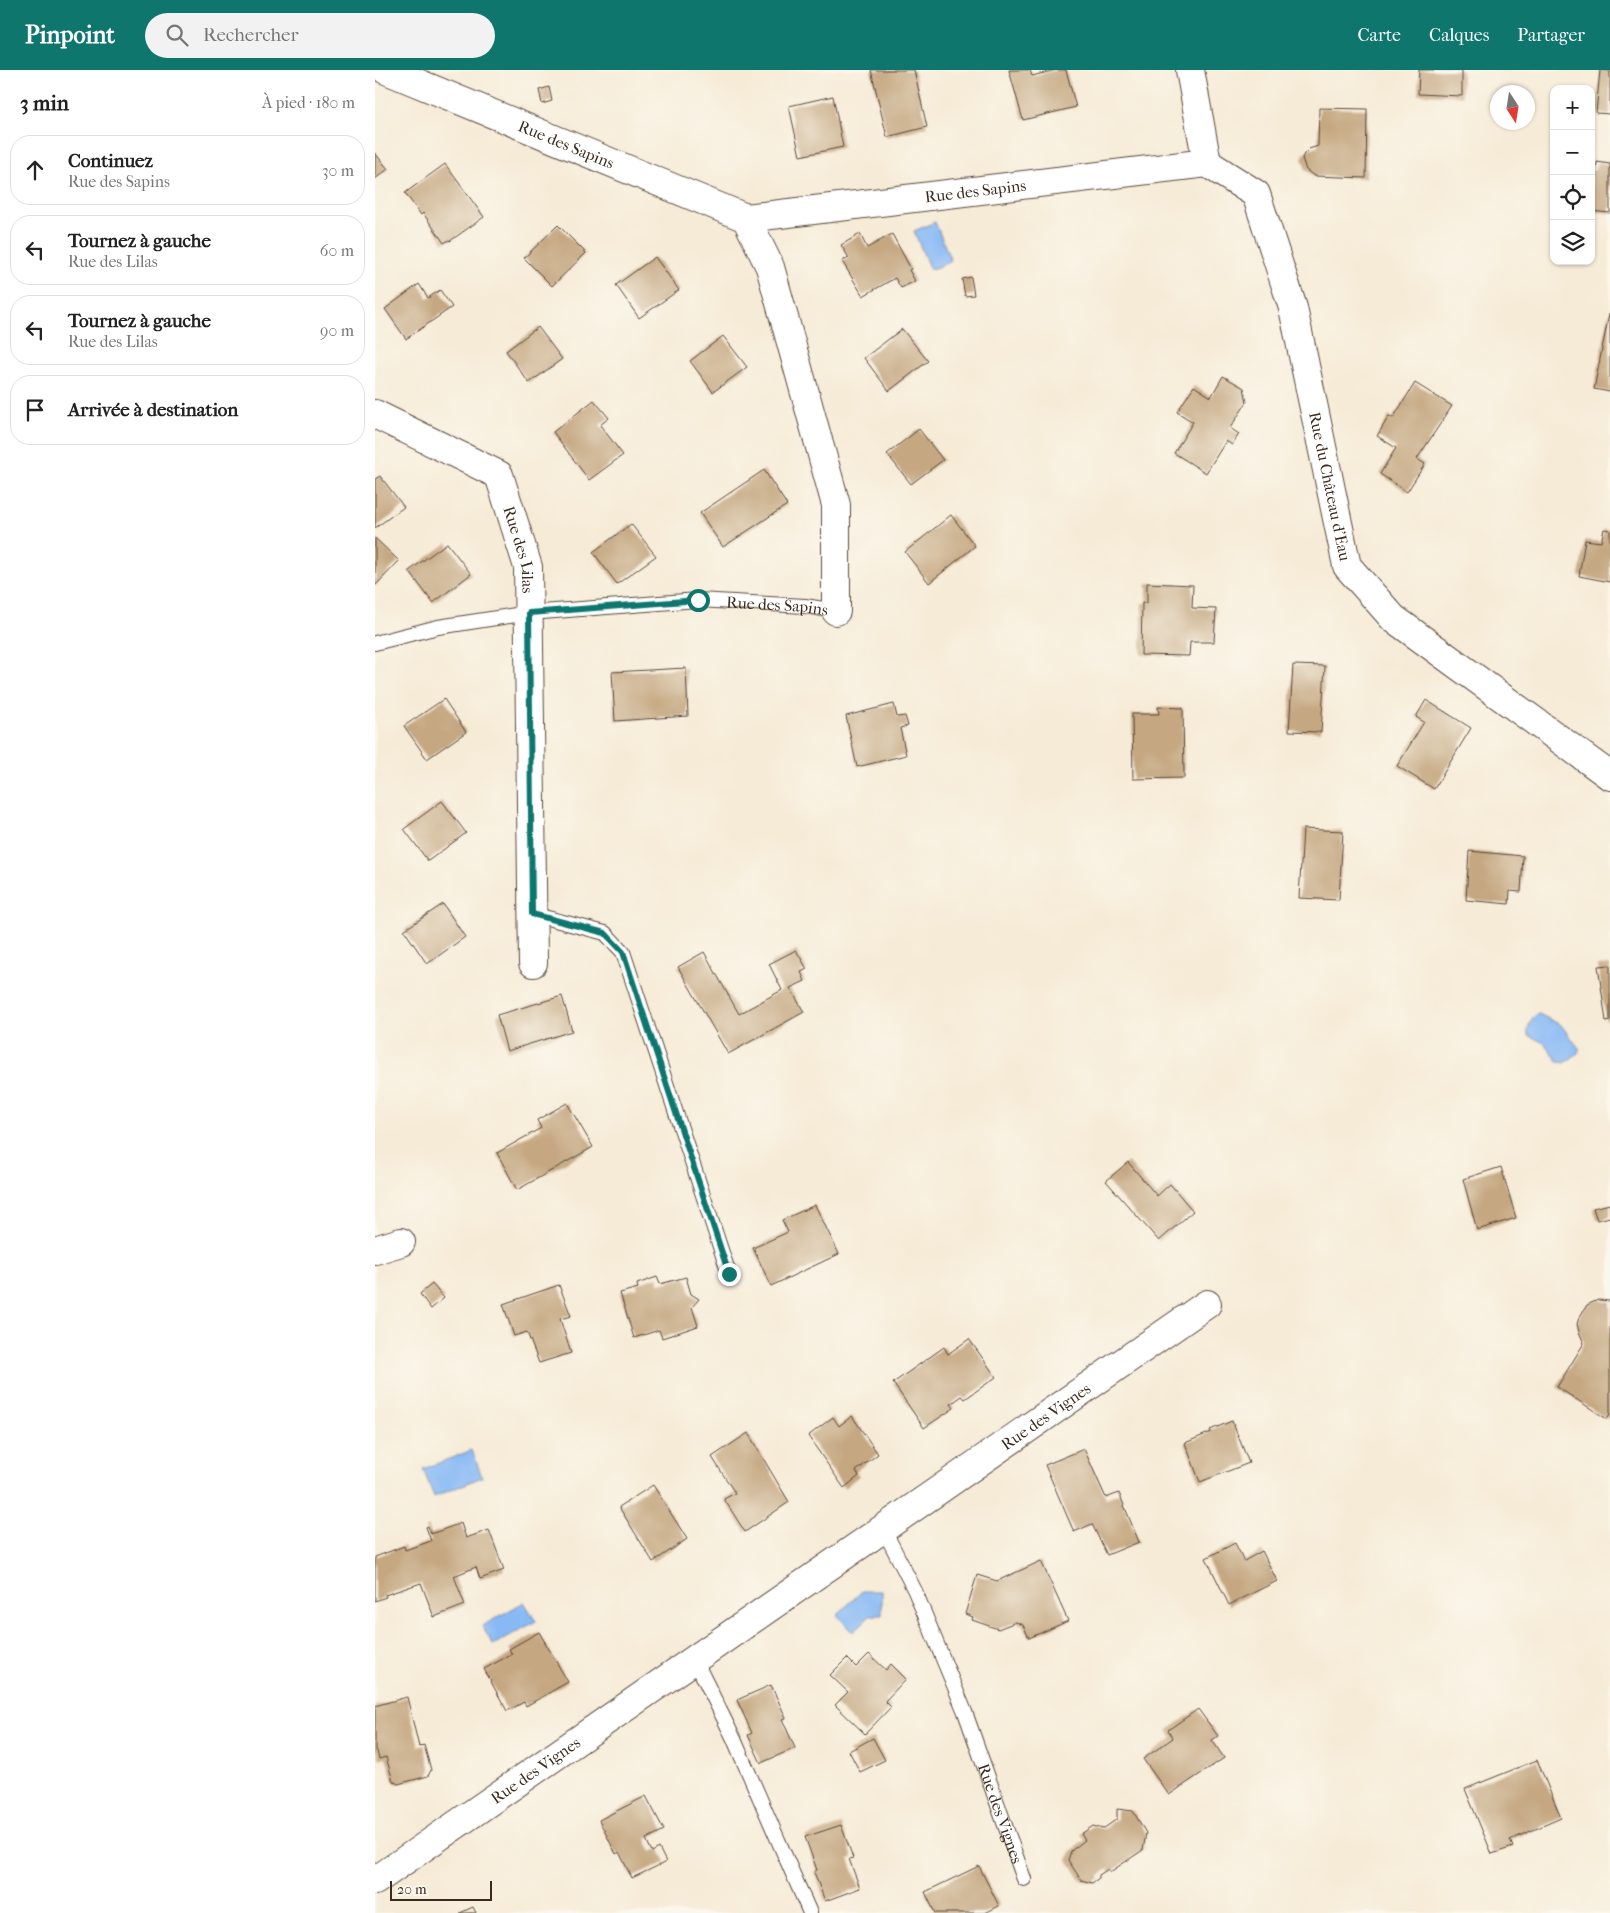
<!DOCTYPE html>
<html lang="fr">
<meta charset="utf-8">
<style>
body{margin:0;font-family:"IM FELL French Canon",serif;background:#f2f2f2;color:#222}
.controls{position:absolute;right:15px;top:15px;display:grid;overflow:hidden;border-radius:10px;box-shadow:0 1px 4px #0004}
.controls button{width:45px;height:45px;display:grid;place-items:center;padding:0;border:0;border-bottom:1px solid #e0e0e0;background:#fff;color:#222;font:25px sans-serif}
.compass{position:absolute;left:1115px;top:15px;width:45px;height:45px;border-radius:50%;background:#fff;box-shadow:0 1px 4px #0004;rotate:168deg}
.scale{position:absolute;left:15px;bottom:12px;width:102px;box-sizing:border-box;padding-left:5px;border:2px solid #3b2a1e;border-top:0;font-size:14px;line-height:18px;white-space:nowrap;color:#3b2a1e;-webkit-text-stroke:4px #fbf7ec;paint-order:stroke}
.stop{position:absolute;width:15px;height:15px;margin:-11px;border:4px solid #0f766e;border-radius:50%;background:#fff}
.stop.end{background:#0f766e;border-color:#fff;box-shadow:0 1px 5px #0008}
.list{margin:0;padding:0;list-style:none}
h2{display:flex;justify-content:space-between;align-items:center;height:65px;margin:0;padding:0 20px;font-size:21px}
h2 small{font-size:16px;font-weight:400;color:#767676}
.list li{display:grid;grid-template-columns:32px 1fr auto;gap:15px;align-items:center;box-sizing:border-box;height:70px;margin:0 10px 10px;padding:0 10px;border:1px solid #e0e0e0;border-radius:20px}
.list b{display:block;font-size:19px;white-space:nowrap}
.list p{margin:0;font-size:16px;white-space:nowrap;color:#767676}
.list em{font-size:16px;font-style:normal;color:#767676}
.icon{flex:none;width:28px;height:28px;fill:none;stroke:currentColor;stroke-width:2;stroke-linecap:round;stroke-linejoin:round}
.map{position:relative;flex:none;width:1235px;height:1843px;overflow:hidden}
header{display:flex;align-items:center;gap:30px;box-sizing:border-box;height:70px;padding:0 25px;background:#0f766e;color:#fff}
header strong{font-size:24px}
nav{display:flex;gap:28px;margin-inline-start:auto;font-size:18px}
.search{width:350px;height:45px;background:#f2f2f2;display:flex;align-items:center;gap:12px;box-sizing:border-box;padding:0 18px;border-radius:28px;color:#767676;font-size:19px}
main{display:flex}
aside{flex:1;background:#fff}
.map>svg:first-child{display:block}
.water{fill:#88b9f5;stroke:#62728a}
.building{fill:#c5a781}
.lines{fill:none;stroke-linecap:round;stroke-linejoin:round}
.service-casing{stroke:#57473a;stroke-width:16}
.minor-casing{stroke:#57473a;stroke-width:30}
.service{stroke:#fff;stroke-width:14}
.minor{stroke:#fff;stroke-width:28}
.route{stroke:#0f766e;stroke-width:6}
.labels{text-anchor:middle;stroke-width:5;stroke-linejoin:round;paint-order:stroke}
.street-label{font-size:16px;fill:#3b2a1e;stroke:#fbf7ec}
</style>
<header>
<strong>Pinpoint</strong>
<div class="search"><svg class="icon" aria-label="search" viewBox="0 0 24 24"><circle cx="10" cy="10" r="6"/><path d="M15 15l6 6"/></svg>Rechercher</div>
<nav><a>Carte</a><a>Calques</a><a>Partager</a></nav>
</header>
<main>
<aside>
<h2>3 min<small>À pied · 180 m</small></h2>
<ul class="list">
<li><svg class="icon" aria-label="ahead" viewBox="0 0 24 24"><path d="M12 20V5M6 11l6-6 6 6"/></svg><div><b>Continuez</b><p>Rue des Sapins</p></div><em>30 m</em></li>
<li><svg class="icon" aria-label="left" viewBox="0 0 24 24"><path d="M17 20v-9H6M10 6l-5 5 5 5"/></svg><div><b>Tournez à gauche</b><p>Rue des Lilas</p></div><em>60 m</em></li>
<li><svg class="icon" aria-label="left" viewBox="0 0 24 24"><path d="M17 20v-9H6M10 6l-5 5 5 5"/></svg><div><b>Tournez à gauche</b><p>Rue des Lilas</p></div><em>90 m</em></li>
<li><svg class="icon" aria-label="arrive" viewBox="0 0 24 24"><path d="M6 21V4h12l-3 4 3 4H6"/></svg><div><b>Arrivée à destination</b></div></li>
</ul>
</aside>
<div class="map">
<svg width="1235" height="1843" viewBox="0 0 1235 1843">
<rect width="100%" height="100%" fill="#fbf7ec"/>
<filter id="ink" filterUnits="userSpaceOnUse"><feTurbulence type="fractalNoise" baseFrequency=".02" numOctaves="2"/><feDisplacementMap in="SourceGraphic" scale="10" xChannelSelector="R" yChannelSelector="G"/><feConvolveMatrix kernelMatrix="1 2 1 2 8 2 1 2 1" color-interpolation-filters="sRGB"/></filter>
<filter id="wash" filterUnits="userSpaceOnUse"><feTurbulence type="fractalNoise" baseFrequency=".0096" numOctaves="4" result="noise"/><feDisplacementMap in="SourceGraphic" scale="20" xChannelSelector="R" yChannelSelector="G"/><feGaussianBlur stdDeviation="1.12" result="paint"/><feColorMatrix in="noise" values="0 0 0 0 0 0 0 0 0 0 0 0 0 0 0 0 0 1.4 0 .05"/><feComposite in="paint" operator="in"/></filter>
<g filter="url(#wash)">
<rect width="100%" height="100%" fill="#f6ebd7"/>
<g class="water">
<polygon points="560,152 576,191 555,200 539,161"/>
<path d="M1164,944L1186,955L1204,978V982L1190,993L1184,992L1169,973L1153,965C1152,958 1156,945 1164,944Z"/>
<polygon points="97,1380 107,1407 59,1427 48,1399"/>
<polygon points="487,1521 507,1521 507,1545 496,1545 478,1562 462,1545"/>
<polygon points="149,1532 161,1551 118,1575 107,1556"/>
</g>
<g id="blocks">
<g class="building">
<polygon points="496,0 539,0 552,57 512,67"/>
<polygon points="634,0 655,0 657,6 681,0 691,0 701,37 648,50"/>
<polygon points="1044,0 1087,0 1087,26 1043,24"/>
<polygon points="1225,0 1235,1 1235,44 1221,43"/>
<polygon points="174,17 177,31 167,34 164,20"/>
<polygon points="458,26 468,77 425,86 414,36"/>
<polygon points="944,38 992,39 991,108 939,106 931,100 927,88 929,84 934,79 943,76"/>
<polygon points="0,83 13,99 0,109"/>
<polygon points="1222,92 1235,94 1235,143 1216,141 1216,100 1221,100"/>
<polygon points="70,94 109,147 75,171 74,170 69,173 48,143 46,145 30,123"/>
<polygon points="183,155 211,183 177,216 149,188"/>
<polygon points="485,164 492,178 517,164 536,199 534,200 540,211 526,218 520,208 488,226 467,191 474,188 466,175"/>
<polygon points="280,187 304,220 264,248 241,215"/>
<polygon points="596,207 599,225 590,226 587,209"/>
<polygon points="44,214 53,228 65,220 77,237 31,269 10,239"/>
<polygon points="1234,244 1235,244 1235,322 1219,319"/>
<polygon points="163,257 187,289 154,313 131,281"/>
<polygon points="527,259 553,291 514,321 489,288"/>
<polygon points="348,266 372,297 338,322 315,291"/>
<polygon points="848,306 869,318 872,332 855,358 864,364 857,375 851,371 831,403 799,383 818,352 802,342 819,316 836,327"/>
<polygon points="1040,313 1077,336 1042,389 1050,394 1032,422 1005,404 1021,378 1002,366 1014,346 1018,348"/>
<polygon points="219,330 234,348 225,355 248,385 214,410 178,362"/>
<polygon points="544,359 568,390 536,414 512,384"/>
<polygon points="389,400 412,435 348,477 325,443"/>
<polygon points="5,406 29,437 0,458 0,409"/>
<polygon points="576,445 600,476 554,513 530,482"/>
<polygon points="256,454 281,486 242,514 218,482"/>
<polygon points="1229,459 1235,460 1235,512 1204,506 1210,470 1226,472"/>
<polygon points="0,468 24,491 0,516"/>
<polygon points="72,473 96,504 58,533 34,501"/>
<polygon points="772,513 818,515 817,538 841,539 839,572 815,572 814,586 766,585 767,533 772,533"/>
<polygon points="918,595 950,596 946,662 914,661"/>
<polygon points="311,598 313,646 240,651 237,602"/>
<polygon points="69,629 91,662 52,689 29,656"/>
<polygon points="1051,630 1096,658 1059,719 1022,696 1049,652 1041,647"/>
<polygon points="519,634 522,647 530,646 533,656 525,658 531,685 482,697 471,646"/>
<polygon points="783,637 808,638 809,708 758,709 757,644 784,644"/>
<polygon points="67,731 91,763 53,791 29,759"/>
<polygon points="928,759 968,761 964,830 924,828"/>
<polygon points="1094,781 1148,786 1146,822 1135,821 1134,834 1091,830"/>
<polygon points="68,834 90,867 52,894 29,860"/>
<polygon points="421,880 432,899 426,902 430,911 415,918 429,942 353,984 303,897 329,882 364,944 407,920 394,894"/>
<polygon points="1235,895 1235,950 1231,951 1223,896"/>
<polygon points="187,926 197,961 132,981 122,945"/>
<polygon points="192,1033 218,1077 142,1120 122,1083 166,1058 162,1050"/>
<polygon points="753,1092 782,1126 795,1114 818,1141 784,1171 731,1111"/>
<polygon points="1126,1097 1141,1148 1102,1160 1088,1109"/>
<polygon points="1235,1134 1235,1147 1222,1150 1218,1138"/>
<polygon points="440,1135 464,1184 396,1216 378,1178 413,1162 407,1150"/>
<polygon points="282,1207 285,1214 311,1207 316,1224 324,1229 317,1237 323,1256 287,1268 284,1260 259,1268 245,1223 263,1218 262,1214"/>
<polygon points="57,1214 69,1228 56,1239 45,1224"/>
<polygon points="184,1215 196,1246 185,1249 196,1283 164,1293 152,1262 139,1266 128,1234"/>
<polygon points="1223,1230 1235,1231 1235,1344 1232,1349 1182,1317 1209,1273 1204,1262 1202,1254 1204,1248 1212,1235"/>
<polygon points="594,1269 621,1307 590,1329 587,1326 576,1334 579,1338 549,1358 518,1313 569,1277 573,1284"/>
<polygon points="477,1346 503,1384 481,1401 484,1406 469,1418 433,1366 458,1347 464,1356"/>
<polygon points="857,1351 874,1393 825,1412 810,1373 836,1362 835,1360"/>
<polygon points="373,1363 414,1432 370,1462 349,1429 360,1423 337,1387"/>
<polygon points="709,1379 731,1428 744,1423 764,1472 732,1485 717,1454 699,1462 670,1395"/>
<polygon points="278,1415 312,1469 278,1492 244,1437"/>
<polygon points="86,1453 91,1468 114,1460 129,1500 105,1509 101,1497 79,1506 90,1535 59,1547 46,1513 10,1525 11,1527 0,1531 0,1487 29,1476 30,1480 56,1471 51,1457 53,1456 56,1464"/>
<polygon points="860,1473 869,1491 887,1481 902,1511 854,1535 831,1488"/>
<polygon points="666,1491 693,1551 654,1568 648,1555 641,1552 623,1559 597,1550 598,1547 590,1544 602,1505 622,1511"/>
<polygon points="164,1562 193,1612 151,1636 149,1632 132,1641 109,1599 137,1584 134,1579"/>
<polygon points="494,1584 511,1600 516,1594 531,1609 510,1631 516,1637 490,1664 460,1635 473,1622 455,1605 472,1588 481,1597"/>
<polygon points="396,1615 411,1648 407,1649 420,1678 386,1693 373,1665 377,1663 362,1630"/>
<polygon points="32,1627 44,1677 49,1675 56,1700 53,1706 23,1714 18,1711 11,1687 4,1689 2,1681 0,1681 0,1636"/>
<polygon points="823,1639 843,1666 837,1670 849,1688 794,1725 768,1689 798,1668 793,1660"/>
<polygon points="498,1668 510,1690 485,1702 474,1681"/>
<polygon points="1162,1690 1186,1748 1135,1770 1138,1777 1117,1784 1090,1719"/>
<polygon points="271,1726 289,1760 271,1769 277,1782 284,1778 291,1792 257,1808 244,1782 241,1784 224,1750"/>
<polygon points="742,1739 758,1741 771,1763 768,1780 735,1802 733,1799 724,1805 724,1808 717,1813 706,1810 693,1790 696,1781 710,1770 706,1764 718,1756 728,1759 742,1749"/>
<polygon points="466,1755 478,1788 474,1789 485,1818 450,1831 439,1802 442,1800 430,1767"/>
<polygon points="604,1796 624,1836 610,1843 560,1843 550,1822"/>
<polygon points="98,1837 101,1843 85,1843"/>
</g>
</g>
</g>
<g filter="url(#ink)">
<use href="#blocks" fill-opacity="0" stroke="#57473a" stroke-width="1"/>
<g class="lines">
<g class="service-casing">
<g id="service">
<path id="s1" d="M0,573L63,557L154,543L323,530L430,536L461,541"/>
<polyline points="157,844 230,863 248,882 354,1204"/>
<path id="s2" d="M508,1458L540,1521L590,1642L649,1809"/>
<polyline points="319,1588 358,1667 435,1843"/>
</g>
</g>
<g class="minor-casing">
<g id="minor">
<path id="s3" d="M11,0L371,148L395,197L461,435V541"/>
<polyline points="815,0 832,93"/>
<path id="s4" d="M832,93L881,124L918,238L972,496L1018,548L1235,706"/>
<path id="s5" d="M371,148L832,93"/>
<path id="s6" d="M0,344L124,405L153,497L158,893"/>
<polyline points="0,1180 26,1172"/>
<path id="s7" d="M0,1811L832,1234"/>
</g>
</g>
<use href="#service" class="service"/>
<use href="#minor" class="minor"/>
</g>
</g>
<g class="lines" filter="url(#ink)">
<polyline class="route" points="323,530 154,543 157,844 230,863 248,882 354,1204"/>
</g>
<g class="labels">
<g class="street-label">
<text dy="6" stroke="none"><textPath href="#s3" startOffset="195">Rue des Sapins</textPath></text>
<text dy="6" stroke="none"><textPath href="#s5" startOffset="231">Rue des Sapins</textPath></text>
<text dy="6" stroke="none"><textPath href="#s4" startOffset="360">Rue du Château d'Eau</textPath></text>
<text dy="6" stroke="none"><textPath href="#s6" startOffset="216">Rue des Lilas</textPath></text>
<text dy="6" stroke="none"><textPath href="#s1" startOffset="406">Rue des Sapins</textPath></text>
<text dy="6" stroke="none"><textPath href="#s7" startOffset="816">Rue des Vignes</textPath></text>
<text dy="6" stroke="none"><textPath href="#s7" startOffset="195">Rue des Vignes</textPath></text>
<text dy="6" stroke="none"><textPath href="#s2" startOffset="309">Rue des Vignes</textPath></text>
</g>
</g>
</svg>
<div class="controls">
<button>+</button>
<button>−</button>
<button><svg class="icon" aria-label="locate" viewBox="0 0 24 24"><circle cx="12" cy="12" r="6"/><path d="M12 2v4M12 18v4M2 12h4M18 12h4"/></svg></button>
<button><svg class="icon" aria-label="layers" viewBox="0 0 24 24"><path d="M12 4l9 5-9 5-9-5zM3 14l9 5 9-5"/></svg></button>
</div>
<svg class="compass" viewBox="-18 -18 36 36"><path d="M0-13l5 13h-10z" fill="#e53935"/><path d="M0 13l5-13h-10z" fill="#767676"/></svg>
<div class="scale">20 m</div>
<div class="stop" style="left:323px;top:530px"></div>
<div class="stop end" style="left:354px;top:1204px"></div>
</div>
</main>
